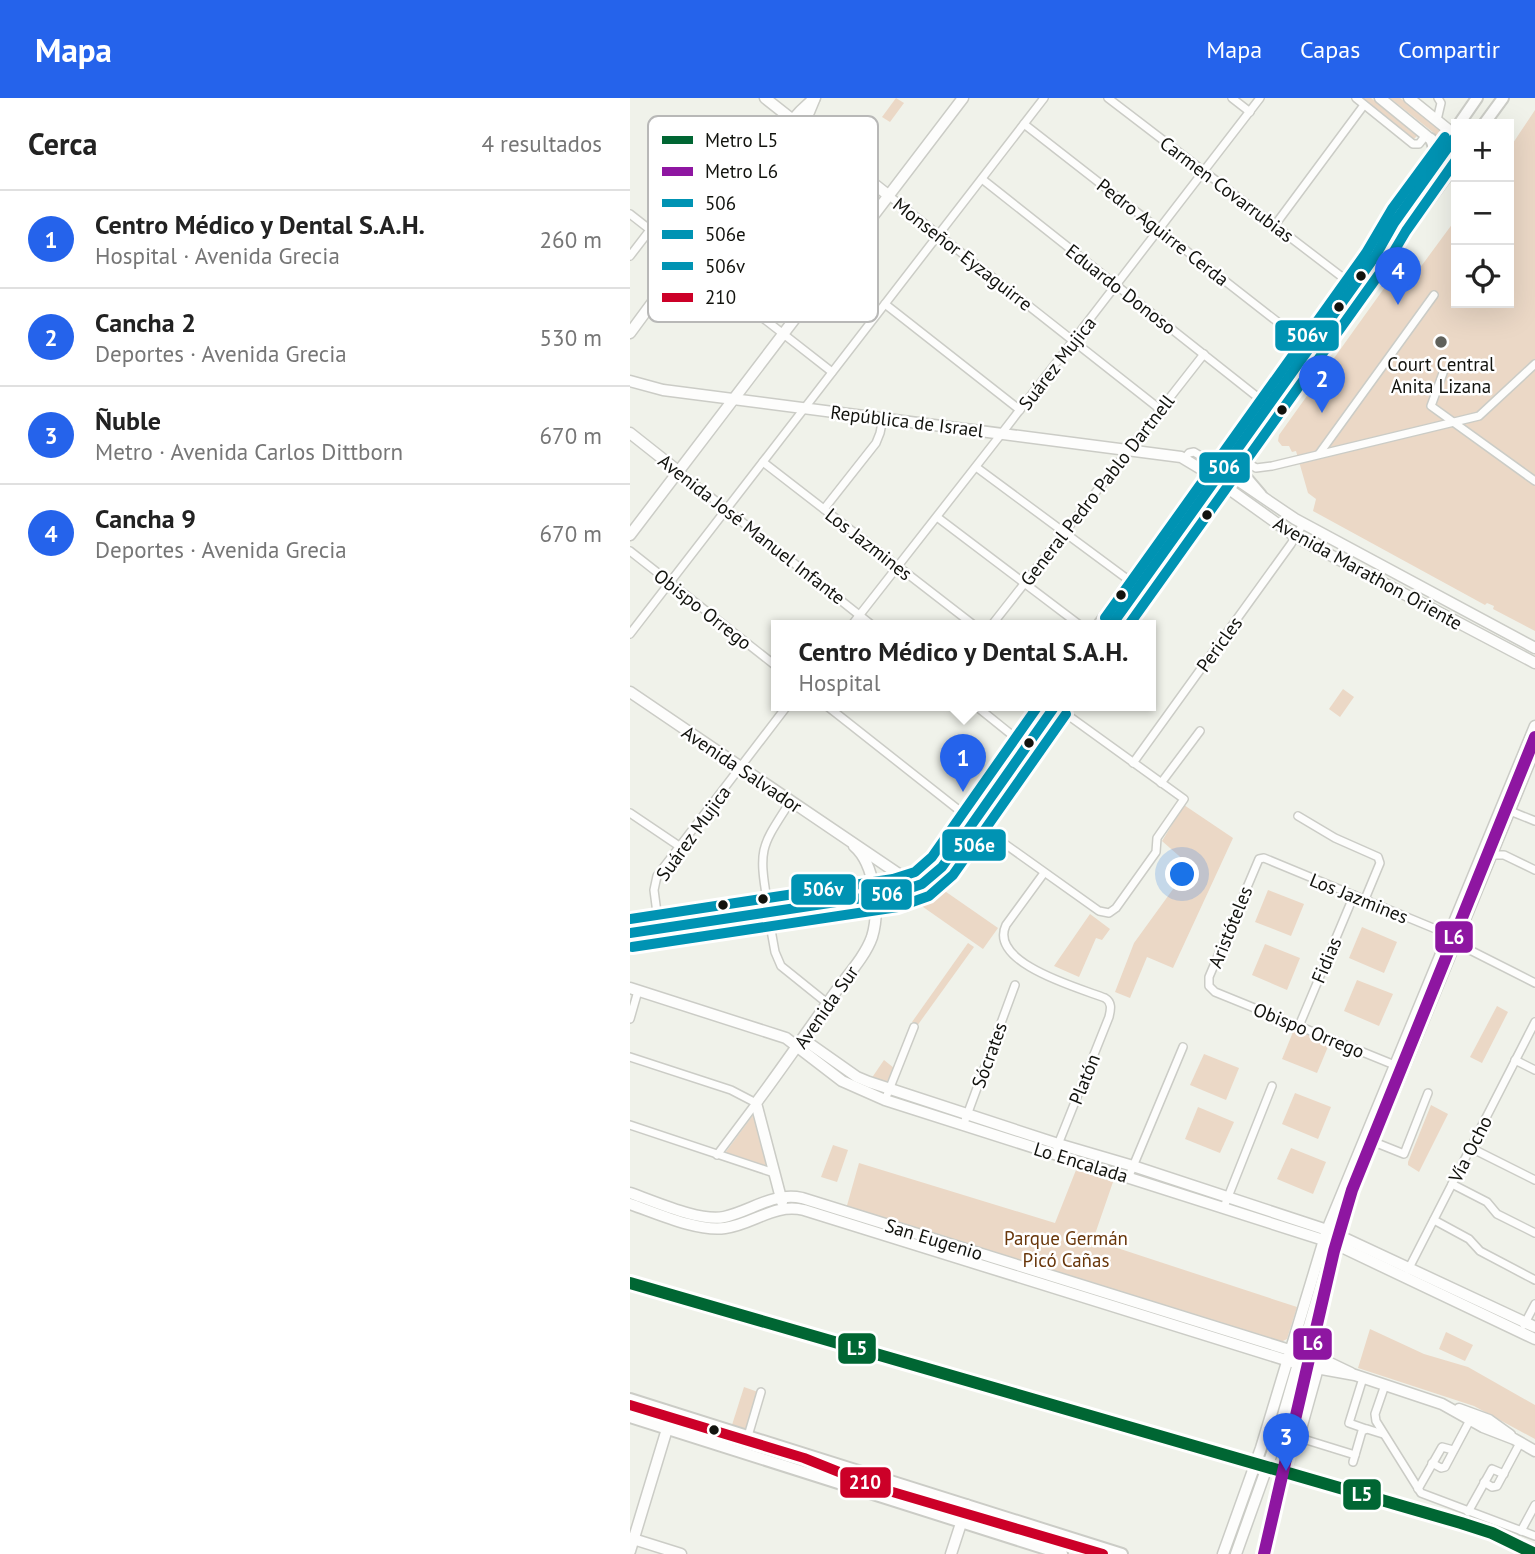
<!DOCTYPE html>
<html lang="es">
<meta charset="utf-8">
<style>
body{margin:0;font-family:"PT Sans",sans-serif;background:#f6f6f6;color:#222}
.controls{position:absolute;right:21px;top:21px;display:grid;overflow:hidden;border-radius:0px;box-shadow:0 7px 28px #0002}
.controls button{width:63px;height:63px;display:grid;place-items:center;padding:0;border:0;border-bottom:2px solid #e0e0e0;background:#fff;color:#222;font:35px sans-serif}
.you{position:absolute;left:553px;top:777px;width:24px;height:24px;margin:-18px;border:5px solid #fff;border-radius:50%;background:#1a73e8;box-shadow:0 0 0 10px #1a73e833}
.badge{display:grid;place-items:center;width:46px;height:46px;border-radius:50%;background:#2563eb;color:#fff;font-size:23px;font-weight:700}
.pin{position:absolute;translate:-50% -58px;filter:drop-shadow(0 2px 4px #0008)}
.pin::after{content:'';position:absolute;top:37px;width:24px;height:21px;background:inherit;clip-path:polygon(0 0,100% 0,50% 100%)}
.popup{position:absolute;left:141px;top:522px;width:385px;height:91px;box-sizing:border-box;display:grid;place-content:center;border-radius:0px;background:#fff;filter:drop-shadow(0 2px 5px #0005);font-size:23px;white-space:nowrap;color:#767676}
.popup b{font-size:26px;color:#222}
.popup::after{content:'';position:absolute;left:50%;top:100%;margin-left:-14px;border:14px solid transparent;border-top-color:#fff}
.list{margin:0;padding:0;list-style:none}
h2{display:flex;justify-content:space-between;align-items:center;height:91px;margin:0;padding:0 28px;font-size:30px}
h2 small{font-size:23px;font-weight:400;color:#767676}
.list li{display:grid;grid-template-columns:46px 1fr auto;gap:21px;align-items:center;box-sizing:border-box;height:98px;padding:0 28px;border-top:2px solid #e0e0e0}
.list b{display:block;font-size:26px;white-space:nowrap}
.list p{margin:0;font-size:23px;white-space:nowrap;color:#767676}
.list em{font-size:23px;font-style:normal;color:#767676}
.icon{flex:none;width:38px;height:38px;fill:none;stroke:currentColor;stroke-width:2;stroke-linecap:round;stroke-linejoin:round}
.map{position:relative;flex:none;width:905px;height:1456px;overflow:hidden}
header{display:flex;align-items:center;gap:42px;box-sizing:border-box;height:98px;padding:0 35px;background:#2563eb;color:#fff}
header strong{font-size:33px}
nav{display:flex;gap:38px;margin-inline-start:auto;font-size:24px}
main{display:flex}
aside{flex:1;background:#fff}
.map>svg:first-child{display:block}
.green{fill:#ebd8c6}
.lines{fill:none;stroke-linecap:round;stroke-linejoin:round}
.street-casing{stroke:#cbccc6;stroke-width:10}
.secondary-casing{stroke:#cbccc6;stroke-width:13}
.primary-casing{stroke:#cbccc6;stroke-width:14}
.street{stroke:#fdfdfc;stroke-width:7}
.secondary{stroke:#fdfdfc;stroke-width:10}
.primary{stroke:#fdfdfc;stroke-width:10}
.bus-1-casing{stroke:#fff;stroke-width:16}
.bus-2-casing{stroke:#fff;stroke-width:16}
.bus-3-casing{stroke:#fff;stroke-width:16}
.bus-4-casing{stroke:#fff;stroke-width:16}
.bus-1{stroke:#0093b3;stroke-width:10}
.bus-2{stroke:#0093b3;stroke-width:10}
.bus-3{stroke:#0093b3;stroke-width:10}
.bus-4{stroke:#cc0028;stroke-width:10}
.metro-1-casing{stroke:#fff;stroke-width:18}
.metro-2-casing{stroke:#fff;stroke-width:18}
.metro-1{stroke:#063;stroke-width:12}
.metro-2{stroke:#8e16a1;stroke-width:12}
.bus-dot{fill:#12130e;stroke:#fff;stroke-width:2.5}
.poi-dot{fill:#60615b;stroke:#fff;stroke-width:2.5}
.labels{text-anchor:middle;stroke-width:5;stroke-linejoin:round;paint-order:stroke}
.street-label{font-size:19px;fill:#12130e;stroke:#fff}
.poi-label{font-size:19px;fill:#12130e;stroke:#fff}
.park-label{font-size:19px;fill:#68360a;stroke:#fff}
.key{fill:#fff;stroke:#b8b8b7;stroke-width:2}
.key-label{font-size:19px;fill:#12130e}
.line-badge{stroke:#fff;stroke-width:2.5}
.badge-label{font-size:19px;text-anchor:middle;font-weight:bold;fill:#fff}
</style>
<header>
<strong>Mapa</strong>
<nav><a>Mapa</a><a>Capas</a><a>Compartir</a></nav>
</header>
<main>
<aside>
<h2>Cerca<small>4 resultados</small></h2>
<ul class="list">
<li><span class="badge">1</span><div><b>Centro Médico y Dental S.A.H.</b><p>Hospital · Avenida Grecia</p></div><em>260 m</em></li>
<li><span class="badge">2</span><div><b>Cancha 2</b><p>Deportes · Avenida Grecia</p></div><em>530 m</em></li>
<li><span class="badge">3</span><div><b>Ñuble</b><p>Metro · Avenida Carlos Dittborn</p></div><em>670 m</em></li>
<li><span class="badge">4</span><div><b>Cancha 9</b><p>Deportes · Avenida Grecia</p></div><em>670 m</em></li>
</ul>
</aside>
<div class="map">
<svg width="905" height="1456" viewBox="0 0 905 1456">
<rect width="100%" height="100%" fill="#f0f2ea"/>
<g class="green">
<polygon points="266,0 274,5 260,24 252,19"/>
<polygon points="731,0 741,0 787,38 783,42"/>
<polygon points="760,0 770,0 812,34 809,39"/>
<polygon points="905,12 905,533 863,511 864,508 857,505 855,507 683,413 686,401 678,395 666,353 662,354 659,348 652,348 648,343 649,337 765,175 772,172 784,178 823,125 826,125 826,205 879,205 879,51"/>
<polygon points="713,591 724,599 710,619 699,611"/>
<polygon points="554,707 603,740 543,870 517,859 500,900 485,894 504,845 546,787 556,764 532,743"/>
<polygon points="309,789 368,830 353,851 286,804"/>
<polygon points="638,792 674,806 661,838 625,824"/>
<polygon points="460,816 480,831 472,842 466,840 449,879 424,868"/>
<polygon points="732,829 767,844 754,875 719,860"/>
<polygon points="338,845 344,849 287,928 282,924"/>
<polygon points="635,846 670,860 657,892 622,877"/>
<polygon points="727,882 763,896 749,928 714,913"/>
<polygon points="867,908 878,914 852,965 840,959"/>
<polygon points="665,929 700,944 687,975 652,961"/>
<polygon points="574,956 609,970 596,1002 560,987"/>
<polygon points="254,962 264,970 256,986 241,981"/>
<polygon points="665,995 701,1009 688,1041 652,1026"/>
<polygon points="801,1007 818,1016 789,1074 778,1067 778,1064"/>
<polygon points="568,1009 604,1024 590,1055 555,1041"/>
<polygon points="123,1017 138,1070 95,1055"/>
<polygon points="203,1047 218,1052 207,1084 191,1079"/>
<polygon points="661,1050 696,1064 683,1096 647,1081"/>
<polygon points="229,1065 425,1125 446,1072 483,1084 463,1142 667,1209 657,1241 647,1246 216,1111"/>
<polygon points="740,1231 794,1256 838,1269 905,1307 905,1341 844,1308 728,1270"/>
<polygon points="816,1234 843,1247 835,1263 809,1251"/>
<polygon points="114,1289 128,1294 117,1332 102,1327"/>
</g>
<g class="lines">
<g class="street-casing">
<g id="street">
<polyline points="478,0 716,182"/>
<polyline points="602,0 620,14"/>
<polyline points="726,0 783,46 789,46 796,37"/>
<polyline points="807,22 811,5 808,0"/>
<polyline points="394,26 672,243"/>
<polyline points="352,81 630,301"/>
<polyline points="258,97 531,312"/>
<polyline points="0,116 202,274"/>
<polyline points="645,127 734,7"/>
<polyline points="0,158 20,132"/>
<polyline points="255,206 390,312"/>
<polyline points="813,275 801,308 905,383"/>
<polyline points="689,356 804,197"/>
<polyline points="555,360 559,355 564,354 584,366"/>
<polyline points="613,362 626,370 642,368 849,318 905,266"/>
<polyline points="133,364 345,528"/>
<polyline points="346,369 500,483"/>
<polyline points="48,373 243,528"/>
<polyline points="194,411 246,345 250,335 253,320"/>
<polyline points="307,419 451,528"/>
<polyline points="0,453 146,568"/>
<polyline points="221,528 372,335 630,0"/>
<polyline points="361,528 574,256"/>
<polyline points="0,536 414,0"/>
<polyline points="197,608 344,724 469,813 479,815 486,810 526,754 527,740 554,701 432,613"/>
<polyline points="346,608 387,641"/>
<polyline points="503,665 661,446 673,426"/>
<polyline points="531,685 570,633"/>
<polyline points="880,713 905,723"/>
<polyline points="0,715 49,748"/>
<polyline points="668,718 705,740 748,759 750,765 735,801"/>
<polyline points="861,757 874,757 905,772"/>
<path d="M414,775L376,827C358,865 449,890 475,900C482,904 481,911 479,919L427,1049"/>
<path d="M137,802C128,749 132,748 160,704"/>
<polyline points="139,821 145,854 151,868 197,905"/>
<polyline points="30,838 24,792 27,778 157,608"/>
<polyline points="0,921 8,893"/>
<polyline points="669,928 724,797"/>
<polyline points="0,959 101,992 126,1005 87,1057"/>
<polyline points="885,962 905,972"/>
<polyline points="767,968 585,894 579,888 579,879 629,761 634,760 808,832 826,845 905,885"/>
<polyline points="255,1002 284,929"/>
<polyline points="0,1027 144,1075"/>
<polyline points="333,1028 385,887"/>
<polyline points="744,1044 774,1056 798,995"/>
<polyline points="841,1050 905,1082"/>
<polyline points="499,1078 553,949"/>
<polyline points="822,1086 857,1104 867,1116 905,1135"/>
<polyline points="594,1109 642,988"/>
<polyline points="804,1122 839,1141 850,1153 905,1182"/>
<polyline points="778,1172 905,924"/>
<polyline points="894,1227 905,1206"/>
<polyline points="689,1272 670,1340 725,1357"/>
<polyline points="733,1280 719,1325 736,1331"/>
<polyline points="755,1287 745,1316 746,1323 791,1395 905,1438"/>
<polyline points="118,1338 131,1294"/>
<polyline points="723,1364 732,1333 737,1331 753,1336"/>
<polyline points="802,1365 811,1370 815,1369 840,1322"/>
<polyline points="854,1384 862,1389 867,1388 890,1345"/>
<polyline points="788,1391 812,1349 823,1352"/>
<polyline points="838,1414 862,1371 874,1376"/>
<polyline points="891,1433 905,1407"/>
</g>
</g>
<g class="secondary-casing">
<g id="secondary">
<polyline points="135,0 258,97"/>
<polyline points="750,0 826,62"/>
<polyline points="779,0 826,38"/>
<polyline points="149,48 179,14 184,2"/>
<path d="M22,207C46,191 72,147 89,122C106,97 126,74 145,50C152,31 170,12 185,0"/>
<polyline points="0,235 25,201"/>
<polyline points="0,283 33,292 551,359 571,371 666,439 905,565"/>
<polyline points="0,335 48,373"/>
<polyline points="584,366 665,421 905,550"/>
<polyline points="0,437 333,0"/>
<polyline points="0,594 276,781"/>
<polyline points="0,890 156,940 212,983 255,1002 703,1145 905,1241"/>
<polyline points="173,941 227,979 239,984 428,1046 503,1068 697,1132 905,1229"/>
<path d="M0,1095C24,1103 69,1124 94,1119C121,1113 143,1094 172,1100L698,1264L721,1275"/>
<path d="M152,1104L126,1005C153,969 178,932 204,896C216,879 235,859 242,839C250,813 245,766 224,748"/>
<path d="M0,1106C26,1115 68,1134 95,1130C124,1126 144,1105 174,1112L675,1268L725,1277L812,1306L853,1329L884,1341L905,1353"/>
<polyline points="829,1311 859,1322 880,1337"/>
<polyline points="0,1440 51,1456"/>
<polyline points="0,1453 37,1331 38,1321 34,1312"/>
<polyline points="321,1456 337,1407"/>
<polyline points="593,1456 631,1350 697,1132 905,628"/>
<polyline points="606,1456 642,1355 706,1135 905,651"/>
</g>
</g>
<g class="primary-casing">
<g id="primary">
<polyline points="829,26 847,0"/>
<polyline points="854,26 873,0"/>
<polyline points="801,41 805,52 804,61"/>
<polyline points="613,362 614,377 631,397"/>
<polyline points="468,528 826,30"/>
<polyline points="493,528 686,264 748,171 826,65"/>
<path d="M0,821L259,785C282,781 296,769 310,751L410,608"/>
<polyline points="0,842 270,802 295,792 316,774 435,608"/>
<polyline points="0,1301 492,1456"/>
<polyline points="0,1319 432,1456"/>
</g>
</g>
<use href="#street" class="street"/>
<use href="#secondary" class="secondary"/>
<use href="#primary" class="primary"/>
<g class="bus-1-casing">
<g id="bus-1">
<polyline points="481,528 746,157 764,125 826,38"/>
<polyline points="0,835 266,795 292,786 312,769 425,608"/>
</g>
</g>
<g class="bus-2-casing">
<g id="bus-2">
<polyline points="498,528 757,165 776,133 826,62"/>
<polyline points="2,849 268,809 299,798 323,777 436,616"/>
</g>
</g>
<g class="bus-3-casing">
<g id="bus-3">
<polyline points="475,520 736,155 762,111 815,39"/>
<polyline points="0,821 263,781 285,774 302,759 408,608"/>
</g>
</g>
<g class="bus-4-casing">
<polyline id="bus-4" points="0,1307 174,1360 249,1390 473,1456"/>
</g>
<use href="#bus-1" class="bus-1"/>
<use href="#bus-2" class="bus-2"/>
<use href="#bus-3" class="bus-3"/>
<use href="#bus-4" class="bus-4"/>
<g class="metro-1-casing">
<polyline id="metro-1" points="0,1185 831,1425 862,1435 905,1456"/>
</g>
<g class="metro-2-casing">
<polyline id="metro-2" points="634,1456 704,1153 722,1092 905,639"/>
</g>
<use href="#metro-1" class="metro-1"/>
<use href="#metro-2" class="metro-2"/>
</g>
<g class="bus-dot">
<circle cx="731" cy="178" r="6"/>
<circle cx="709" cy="209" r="6"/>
<circle cx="652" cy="312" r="6"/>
<circle cx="577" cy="417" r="6"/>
<circle cx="491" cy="497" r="6"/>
<circle cx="399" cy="645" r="6"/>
<circle cx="133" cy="801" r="6"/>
<circle cx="93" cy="807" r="6"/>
<circle cx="84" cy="1332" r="6"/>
</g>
<circle class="poi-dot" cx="811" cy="244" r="7"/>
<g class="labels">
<g class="street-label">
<text transform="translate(597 91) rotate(37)" y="7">Carmen Covarrubias</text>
<text transform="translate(533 134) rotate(38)" y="7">Pedro Aguirre Cerda</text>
<text transform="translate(333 156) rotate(38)" y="7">Monseñor Eyzaguirre</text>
<text transform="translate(491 191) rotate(38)" y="7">Eduardo Donoso</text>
<text transform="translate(427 265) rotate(-52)" y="7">Suárez Mujica</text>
<text transform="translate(277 323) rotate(7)" y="7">República de Israel</text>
<text transform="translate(467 392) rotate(-52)" y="7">General Pedro Pablo Dartnell</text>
<text transform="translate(122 431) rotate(38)" y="7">Avenida José Manuel Infante</text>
<text transform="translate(239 446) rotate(38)" y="7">Los Jazmines</text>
<text transform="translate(738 475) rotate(29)" y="7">Avenida Marathon Oriente</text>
<text transform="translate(73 511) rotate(38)" y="7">Obispo Orrego</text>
<text transform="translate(589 546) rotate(-54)" y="7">Pericles</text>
<text transform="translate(112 671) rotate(34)" y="7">Avenida Salvador</text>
<text transform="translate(63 735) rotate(-54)" y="7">Suárez Mujica</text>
<text transform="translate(729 800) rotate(22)" y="7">Los Jazmines</text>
<text transform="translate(600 829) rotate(-68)" y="7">Aristóteles</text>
<text transform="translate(696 862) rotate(-67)" y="7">Fidias</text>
<text transform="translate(196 909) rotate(-55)" y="7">Avenida Sur</text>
<text transform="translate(679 932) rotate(22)" y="7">Obispo Orrego</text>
<text transform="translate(359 957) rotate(-70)" y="7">Sócrates</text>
<text transform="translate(454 981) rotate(-68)" y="7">Platón</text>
<text transform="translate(840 1051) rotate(-63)" y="7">Vía Ocho</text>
<text transform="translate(451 1064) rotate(17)" y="7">Lo Encalada</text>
<text transform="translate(304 1141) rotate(17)" y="7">San Eugenio</text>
</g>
<g class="poi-label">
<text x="811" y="273">Court Central<tspan x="811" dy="22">Anita Lizana</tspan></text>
</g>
<g class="park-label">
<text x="436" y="1147">Parque Germán<tspan x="436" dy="22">Picó Cañas</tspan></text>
</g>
</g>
<rect x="18" y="18" width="230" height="206" rx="10" class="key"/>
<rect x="32" y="38" width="31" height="8" fill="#063"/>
<rect x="32" y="69" width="31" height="9" fill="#8e16a1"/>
<rect x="32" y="101" width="31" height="8" fill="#0093b3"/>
<rect x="32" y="132" width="31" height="9" fill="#0093b3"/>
<rect x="32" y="164" width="31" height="8" fill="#0093b3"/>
<rect x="32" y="195" width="31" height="9" fill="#cc0028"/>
<g class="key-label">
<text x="75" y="49">Metro L5</text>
<text x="75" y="80">Metro L6</text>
<text x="75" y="112">506</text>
<text x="75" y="143">506e</text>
<text x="75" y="175">506v</text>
<text x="75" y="206">210</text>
</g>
<g class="line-badge">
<rect x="644" y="221" width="66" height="33" rx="7" fill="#0093b3"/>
<rect x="568" y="353" width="53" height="33" rx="7" fill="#0093b3"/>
<rect x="311" y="730" width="66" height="34" rx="7" fill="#0093b3"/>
<rect x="160" y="775" width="67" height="33" rx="7" fill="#0093b3"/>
<rect x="230" y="780" width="53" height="33" rx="7" fill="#0093b3"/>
<rect x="804" y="822" width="40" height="34" rx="7" fill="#8e16a1"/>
<rect x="662" y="1229" width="41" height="34" rx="7" fill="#8e16a1"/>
<rect x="207" y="1234" width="40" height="33" rx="7" fill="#063"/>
<rect x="209" y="1368" width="53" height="33" rx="7" fill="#cc0028"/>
<rect x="712" y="1380" width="40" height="33" rx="7" fill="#063"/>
</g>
<g class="badge-label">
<text x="677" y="244">506v</text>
<text x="594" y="376">506</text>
<text x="344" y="754">506e</text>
<text x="193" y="798">506v</text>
<text x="257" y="803">506</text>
<text x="824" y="846">L6</text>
<text x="683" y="1252">L6</text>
<text x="227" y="1257">L5</text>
<text x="235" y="1391">210</text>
<text x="732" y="1403">L5</text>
</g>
</svg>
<div class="controls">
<button>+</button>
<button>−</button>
<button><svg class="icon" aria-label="locate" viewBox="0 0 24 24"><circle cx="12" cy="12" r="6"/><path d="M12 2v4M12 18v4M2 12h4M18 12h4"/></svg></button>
</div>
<div class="you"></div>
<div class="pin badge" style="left:333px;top:694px">1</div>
<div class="popup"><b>Centro Médico y Dental S.A.H.</b>Hospital</div>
<div class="pin badge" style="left:692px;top:315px">2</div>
<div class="pin badge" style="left:656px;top:1373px">3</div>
<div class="pin badge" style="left:768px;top:207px">4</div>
</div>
</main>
